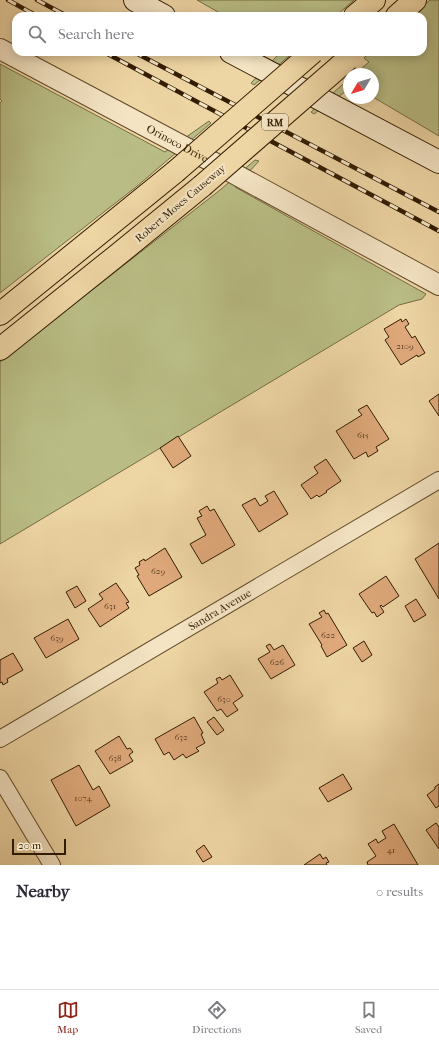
<!DOCTYPE html>
<style>
body{margin:0;font-family:"IM FELL French Canon",serif;background:#f2f2f3;color:#2b2b33}
.compass{position:absolute;left:343px;top:68px;width:36px;height:36px;border-radius:50%;background:#fff;box-shadow:0 2px 10px #0003;rotate:232deg}
.scale{position:absolute;left:12px;bottom:10px;width:54px;box-sizing:border-box;padding-left:4px;border:2px solid #321c02;border-top:0;font-size:11px;line-height:14px;white-space:nowrap;color:#321c02;-webkit-text-stroke:3px #f4e4c4;paint-order:stroke}
.list{margin:0;padding:0;list-style:none}
h2{display:flex;justify-content:space-between;align-items:center;height:52px;margin:0;padding:0 16px;font-size:17px}
h2 small{font-size:13px;font-weight:400;color:#7c7c81}
.icon{flex:none;width:22px;height:22px;fill:none;stroke:currentColor;stroke-width:2;stroke-linecap:round;stroke-linejoin:round}
.map{position:relative;flex:none;width:439px;height:865px;overflow:hidden}
.search{position:absolute;background:#fff;box-shadow:0 2px 10px #0003;left:12px;right:12px;top:12px;height:44px;display:flex;align-items:center;gap:10px;box-sizing:border-box;padding:0 14px;border-radius:12px;color:#7c7c81;font-size:15px}
.sheet{height:124px;background:#fff}
nav{display:flex;justify-content:space-around;align-items:center;box-sizing:border-box;height:56px;border-top:1px solid #e1e1e2;background:#fff;font-size:11px;color:#7c7c81}
nav a{display:grid;justify-items:center;gap:2px}
nav .on{color:#8f2418}
.map>svg:first-child{display:block}
.green{fill:#b9bd85;stroke:#766c44}
.building{fill:#dfa97b;stroke:#321c02}
.lines{fill:none;stroke-linecap:round;stroke-linejoin:round}
.minor-casing{stroke:#614a2a;stroke-width:18}
.tertiary-casing{stroke:#614a2a;stroke-width:22}
.secondary-casing{stroke:#321c02;stroke-width:24}
.motorway-casing{stroke:#321c02;stroke-width:24}
.minor{stroke:#f4e4c4;stroke-width:16}
.tertiary{stroke:#f4e4c4;stroke-width:20}
.secondary{stroke:#f4e4c4;stroke-width:22}
.motorway{stroke:#eed5a4;stroke-width:22}
.rail-casing{stroke:#321c02;stroke-width:4.5}
.rail{stroke:#f4e4c4;stroke-width:3;stroke-dasharray:9;stroke-linecap:butt}
.motorway-bridge-casing{stroke:#321c02;stroke-width:24;stroke-linecap:butt}
.motorway-bridge{stroke:#eed5a4;stroke-width:22}
.labels{text-anchor:middle;stroke-width:4;stroke-linejoin:round;paint-order:stroke}
.number-label{font-size:9px;fill:#5d3f20}
.shield{fill:#f4e4c4;stroke:#6c583c;stroke-width:1}
.shield-label{font-size:10px;font-weight:bold;fill:#321c02}
.street-label{font-size:11px;fill:#321c02;stroke:#f4e4c4}
</style>
<div class="map">
<svg width="439" height="865" viewBox="0 0 439 865">
<rect width="100%" height="100%" fill="#eed5a4"/>
<filter id="stains"><feTurbulence type="fractalNoise" baseFrequency=".005" numOctaves="4"/><feColorMatrix values="0 0 0 0 .2 0 0 0 0 .09 0 0 0 0 .02 0 0 0 .5 -.17"/></filter>
<radialGradient id="worn" r=".72"><stop offset=".6" stop-color="#630" stop-opacity="0"/><stop offset="1" stop-color="#630" stop-opacity=".3"/></radialGradient>
<g class="green">
<polygon points="197,0 354,0 336,16 225,16"/>
<polygon points="430,0 439,0 439,136 373,97 373,74 355,74 369,62 364,58 370,52 423,52 423,16 412,16"/>
<polygon points="281,52 294,52 254,85 251,83"/>
<polygon points="0,64 165,152 209,121 211,123 136,187 0,293 0,103 2,101 0,99"/>
<polygon points="349,79 349,89 314,114 311,112"/>
<polygon points="255,160 259,161 235,187 426,294 422,299 399,305 0,544 0,362 220,190"/>
</g>
<g class="building">
<polygon points="401,319 402,322 406,319 409,324 405,327 412,338 415,336 425,353 418,357 417,355 401,365 385,340 389,337 384,329"/>
<polygon points="439,394 439,416 429,401"/>
<polygon points="367,405 389,439 376,447 378,451 368,457 366,452 354,459 336,431 362,415 358,410"/>
<polygon points="178,436 191,456 173,468 160,448"/>
<polygon points="326,459 341,481 326,491 327,492 319,497 317,495 311,499 301,485 318,473 314,467"/>
<polygon points="274,491 288,514 259,532 242,505 255,498 260,506 268,501 265,496"/>
<polygon points="207,506 210,511 214,509 235,545 202,564 190,544 206,535 197,518 202,516 199,511"/>
<polygon points="439,543 439,599 415,559"/>
<polygon points="165,548 182,577 149,596 137,576 139,575 135,568 140,565 139,562 144,559 145,561"/>
<polygon points="386,576 399,596 383,607 381,605 380,606 384,612 377,617 374,612 372,613 359,594"/>
<polygon points="116,583 129,602 126,603 129,608 100,627 88,609 103,599 99,594"/>
<polygon points="77,586 86,601 75,608 66,592"/>
<polygon points="416,599 426,615 414,622 405,606"/>
<polygon points="324,610 326,614 328,613 347,645 327,657 321,646 322,645 309,624 322,617 319,613"/>
<polygon points="68,619 79,639 46,658 34,638"/>
<polygon points="364,641 372,655 362,662 353,648"/>
<polygon points="270,644 274,650 283,645 295,665 271,679 258,659 270,652 266,646"/>
<polygon points="13,653 23,670 7,679 8,682 3,685 2,682 0,683 0,660"/>
<polygon points="230,675 243,696 233,703 238,710 227,717 221,709 217,711 204,692 218,683 216,679 220,677 222,680"/>
<polygon points="194,717 203,733 201,734 205,743 196,748 199,751 186,758 183,754 174,760 169,752 164,755 155,739"/>
<polygon points="214,717 224,730 217,735 207,722"/>
<polygon points="119,736 127,749 130,748 133,752 129,755 133,761 110,774 95,751"/>
<polygon points="79,765 93,790 99,786 110,806 76,826 51,780"/>
<polygon points="343,774 352,789 328,802 319,788"/>
<polygon points="439,784 439,806 436,808 427,795 435,789 435,787"/>
<polygon points="436,823 439,827 439,849 426,830"/>
<polygon points="394,824 418,865 368,865 367,862 376,856 368,844 376,839 378,843 386,838 382,831"/>
<polygon points="204,845 212,857 203,862 196,851"/>
<polygon points="320,854 323,859 326,857 329,862 326,863 327,865 304,865"/>
</g>
<g class="lines">
<g class="minor-casing">
<g id="minor">
<path id="s1" d="M0,739L439,480"/>
<polyline points="0,778 52,865"/>
</g>
</g>
<g class="tertiary-casing">
<g id="tertiary">
<path id="s2" d="M0,49L209,160L439,285"/>
</g>
</g>
<g class="secondary-casing">
<g id="secondary">
<polyline points="135,0 164,16"/>
<polyline points="231,52 439,162"/>
</g>
</g>
<g class="motorway-casing">
<g id="motorway">
<polyline points="355,16 374,0"/>
<polyline points="397,16 415,0"/>
<polyline points="0,314 175,172"/>
<polyline points="0,349 115,257 202,186"/>
</g>
</g>
<use href="#minor" class="minor"/>
<use href="#tertiary" class="tertiary"/>
<use href="#secondary" class="secondary"/>
<use href="#motorway" class="motorway"/>
<g class="rail-casing">
<g id="rail">
<polyline points="8,0 37,16"/>
<polyline points="37,0 67,16"/>
<polyline points="104,52 439,231"/>
<polyline points="134,52 439,212"/>
</g>
</g>
<use href="#rail" class="rail"/>
<g class="motorway-bridge-casing">
<g id="motorway-bridge">
<polyline points="175,172 313,52"/>
<polyline points="202,186 348,59"/>
</g>
</g>
<use href="#motorway-bridge" class="motorway-bridge"/>
</g>
<g class="labels">
<g class="number-label">
<text x="405" y="349">2109</text>
<text x="363" y="438">615</text>
<text x="158" y="574">629</text>
<text x="110" y="609">631</text>
<text x="328" y="638">622</text>
<text x="57" y="641">639</text>
<text x="277" y="665">626</text>
<text x="224" y="702">630</text>
<text x="181" y="740">632</text>
<text x="115" y="761">638</text>
<text x="83" y="801">1074</text>
<text x="391" y="853">41</text>
</g>
<rect class="shield" x="262" y="114" width="26" height="16" rx="3"/>
<g class="shield-label">
<text x="275" y="126">RM</text>
</g>
<g class="street-label">
<text dy="4" stroke="none"><textPath href="#s2" startOffset="201">Orinoco Drive</textPath></text>
<text transform="translate(180 203) rotate(-40)" y="4">Robert Moses Causeway</text>
<text dy="4" stroke="none"><textPath href="#s1" startOffset="255">Sandra Avenue</textPath></text>
</g>
</g>
<rect width="100%" height="100%" filter="url(#stains)"/>
<rect width="100%" height="100%" fill="url(#worn)"/>
</svg>
<svg class="compass" viewBox="-18 -18 36 36"><path d="M0-13l5 13h-10z" fill="#e53935"/><path d="M0 13l5-13h-10z" fill="#7c7c81"/></svg>
<div class="scale">20 m</div>
<div class="search"><svg class="icon" aria-label="search" viewBox="0 0 24 24"><circle cx="10" cy="10" r="6"/><path d="M15 15l6 6"/></svg>Search here</div>
</div>
<section class="sheet">
<h2>Nearby<small>0 results</small></h2>
<ul class="list">
</ul>
</section>
<nav>
<a class="on"><svg class="icon" aria-label="map" viewBox="0 0 24 24"><path d="M3 6l6-2 6 2 6-2v14l-6 2-6-2-6 2zM9 4v14M15 6v14"/></svg>Map</a>
<a><svg class="icon" aria-label="directions" viewBox="0 0 24 24"><path d="M12 3l9 9-9 9-9-9zM9 14v-3h6M13 9l2 2-2 2"/></svg>Directions</a>
<a><svg class="icon" aria-label="saved" viewBox="0 0 24 24"><path d="M7 4h10v16l-5-4-5 4z"/></svg>Saved</a>
</nav>
